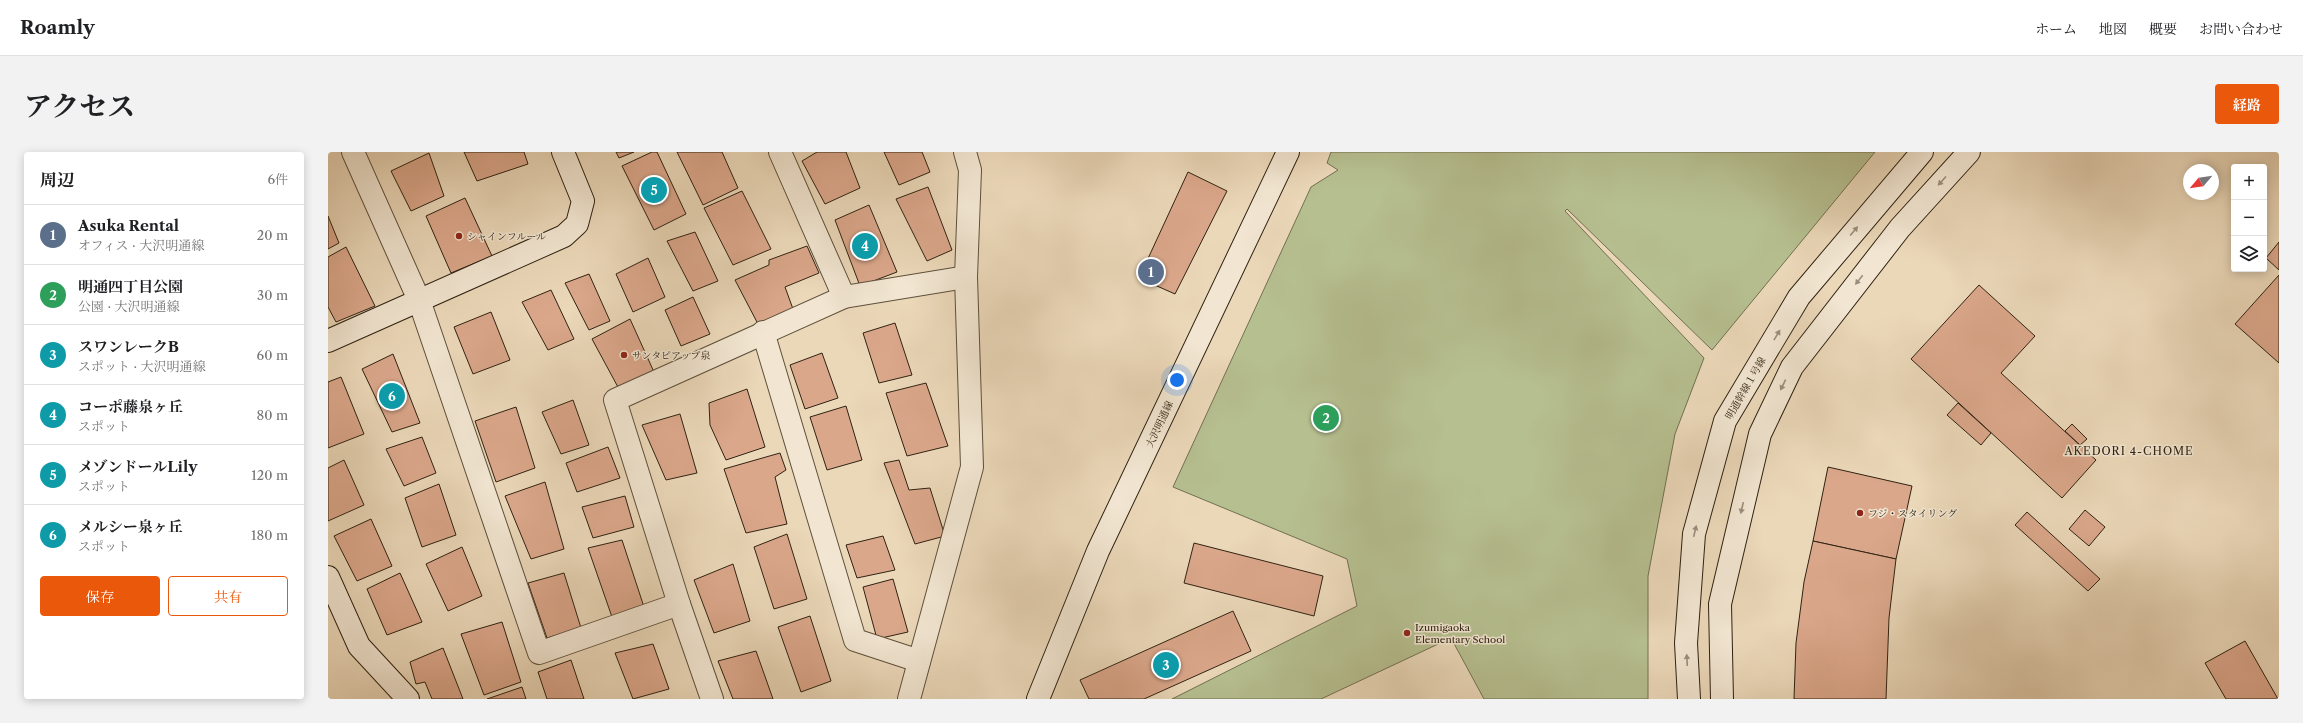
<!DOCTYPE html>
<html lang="ja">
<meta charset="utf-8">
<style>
body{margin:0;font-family:"Libre Caslon Text","Noto Serif JP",serif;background:#f2f2f2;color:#202124}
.controls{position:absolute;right:12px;top:12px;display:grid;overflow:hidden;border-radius:4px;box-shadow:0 2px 10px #0003}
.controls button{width:36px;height:36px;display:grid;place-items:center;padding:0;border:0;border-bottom:1px solid #e0e0e0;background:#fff;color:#202124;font:20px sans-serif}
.compass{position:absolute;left:1855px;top:12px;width:36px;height:36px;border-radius:50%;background:#fff;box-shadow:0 2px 10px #0003;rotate:241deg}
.you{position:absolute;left:849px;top:228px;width:14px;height:14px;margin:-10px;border:3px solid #fff;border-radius:50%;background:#1a73e8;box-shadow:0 0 0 6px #1a73e833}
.badge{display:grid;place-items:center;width:26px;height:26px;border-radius:50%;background:#ea580c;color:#fff;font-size:13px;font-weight:700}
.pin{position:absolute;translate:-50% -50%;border:2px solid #fff;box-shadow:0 1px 4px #0006}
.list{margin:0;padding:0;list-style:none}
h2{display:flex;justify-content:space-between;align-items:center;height:52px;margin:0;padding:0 16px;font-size:17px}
h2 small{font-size:13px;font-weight:400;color:#757577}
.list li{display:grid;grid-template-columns:26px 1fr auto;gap:12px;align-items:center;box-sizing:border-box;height:60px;padding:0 16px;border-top:1px solid #e0e0e0}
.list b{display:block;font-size:15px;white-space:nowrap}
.list p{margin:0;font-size:13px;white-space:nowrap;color:#757577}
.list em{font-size:13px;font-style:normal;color:#757577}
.actions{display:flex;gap:8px;padding:12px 16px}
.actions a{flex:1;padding:9px 0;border:1px solid #ea580c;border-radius:4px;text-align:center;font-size:14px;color:#ea580c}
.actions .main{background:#ea580c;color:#fff}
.icon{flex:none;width:22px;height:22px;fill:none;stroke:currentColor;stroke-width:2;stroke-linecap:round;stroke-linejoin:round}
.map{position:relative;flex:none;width:1951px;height:547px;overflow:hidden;border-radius:4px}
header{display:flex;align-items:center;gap:24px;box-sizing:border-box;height:56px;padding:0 20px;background:#fff;border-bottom:1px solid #e0e0e0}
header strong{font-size:19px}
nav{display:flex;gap:22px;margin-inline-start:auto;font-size:14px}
.intro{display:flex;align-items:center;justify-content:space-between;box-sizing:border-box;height:96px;padding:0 24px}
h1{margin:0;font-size:28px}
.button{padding:10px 18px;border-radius:4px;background:#ea580c;color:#fff;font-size:14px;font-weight:700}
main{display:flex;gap:24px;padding:0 24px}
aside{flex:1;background:#fff;border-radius:4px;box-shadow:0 2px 10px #0003}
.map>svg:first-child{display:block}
.green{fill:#b6bf90;stroke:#727051}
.building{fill:#dba78b;stroke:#2f2212}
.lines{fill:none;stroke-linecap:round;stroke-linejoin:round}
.street-casing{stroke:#5e503c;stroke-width:24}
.secondary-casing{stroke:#2f2212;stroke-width:24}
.street{stroke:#f2e6d2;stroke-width:22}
.secondary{stroke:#f2e6d2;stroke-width:22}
.oneway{fill:#9a8e7c}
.poi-dot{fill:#8f2418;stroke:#f2e6d2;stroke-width:1.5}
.labels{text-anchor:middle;stroke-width:3;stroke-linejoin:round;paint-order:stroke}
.poi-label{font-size:10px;fill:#2f2212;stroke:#f2e6d2;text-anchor:start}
.street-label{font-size:10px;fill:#2f2212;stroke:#f2e6d2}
.neighbourhood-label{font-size:11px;letter-spacing:1px;fill:#2f2212;stroke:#f2e6d2}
</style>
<header>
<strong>Roamly</strong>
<nav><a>ホーム</a><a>地図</a><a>概要</a><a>お問い合わせ</a></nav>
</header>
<div class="intro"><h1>アクセス</h1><a class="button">経路</a></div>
<main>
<aside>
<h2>周辺<small>6件</small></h2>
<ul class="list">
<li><span class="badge" style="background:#5c6f8a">1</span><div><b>Asuka Rental</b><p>オフィス · 大沢明通線</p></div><em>20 m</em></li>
<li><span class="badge" style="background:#2e9e5b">2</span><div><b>明通四丁目公園</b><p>公園 · 大沢明通線</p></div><em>30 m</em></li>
<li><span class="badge" style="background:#0f9aa8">3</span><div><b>スワンレークB</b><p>スポット · 大沢明通線</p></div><em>60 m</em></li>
<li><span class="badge" style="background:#0f9aa8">4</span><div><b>コーポ藤泉ヶ丘</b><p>スポット</p></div><em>80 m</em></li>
<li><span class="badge" style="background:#0f9aa8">5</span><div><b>メゾンドールLily</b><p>スポット</p></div><em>120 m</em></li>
<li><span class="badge" style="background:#0f9aa8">6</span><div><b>メルシー泉ヶ丘</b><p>スポット</p></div><em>180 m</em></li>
</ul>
<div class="actions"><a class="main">保存</a><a>共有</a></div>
</aside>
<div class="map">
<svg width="1951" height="547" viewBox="0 0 1951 547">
<rect width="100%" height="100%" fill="#ebd8b9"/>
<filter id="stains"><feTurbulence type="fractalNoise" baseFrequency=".005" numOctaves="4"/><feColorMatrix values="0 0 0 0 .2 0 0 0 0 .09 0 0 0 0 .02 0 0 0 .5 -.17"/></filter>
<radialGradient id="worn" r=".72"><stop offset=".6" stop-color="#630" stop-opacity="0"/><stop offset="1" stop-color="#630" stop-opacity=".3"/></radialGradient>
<polygon class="green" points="1003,0 1547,0 1384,198 1239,57 1237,59 1376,206 1347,282 1320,424 1320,547 1156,547 1123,486 993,547 844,547 1029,454 1019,407 845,335 983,35 1010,18 999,11"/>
<g class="building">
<polygon points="136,0 196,0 200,12 149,29"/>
<polygon points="288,0 306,0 291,6"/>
<polygon points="324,0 329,0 358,62 326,78 294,14"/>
<polygon points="349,0 394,0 410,36 375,53"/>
<polygon points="489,0 518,0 532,36 497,52 474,9"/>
<polygon points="556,0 594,0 602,20 571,33"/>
<polygon points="101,1 116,44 83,59 63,19"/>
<polygon points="860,20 899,39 847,142 811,126"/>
<polygon points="600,35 624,98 599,109 568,47"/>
<polygon points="414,39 443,97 405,113 376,56"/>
<polygon points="137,46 164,104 123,121 98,64"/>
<polygon points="541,53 569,120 532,134 507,68"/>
<polygon points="0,64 11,91 0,97"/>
<polygon points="367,80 390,129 365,139 339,89"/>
<polygon points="1951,90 1951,118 1938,106"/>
<polygon points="479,94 491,121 457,135 465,157 430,172 407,128 441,113 441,108"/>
<polygon points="18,95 47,154 8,170 0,155 0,105"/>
<polygon points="320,106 337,145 305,160 288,122"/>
<polygon points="261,122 282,169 261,178 237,131"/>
<polygon points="1951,123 1951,211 1907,172"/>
<polygon points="1651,133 1707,184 1673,221 1768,308 1734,346 1583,207"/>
<polygon points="223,138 246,187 220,198 194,150"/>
<polygon points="365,145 382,182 353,194 337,158"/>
<polygon points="163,160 182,208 145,222 126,175"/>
<polygon points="302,167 326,220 291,237 264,187"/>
<polygon points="567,171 584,223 551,231 535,181"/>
<polygon points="494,201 510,246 477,257 462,213"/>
<polygon points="65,202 92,271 64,280 34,217"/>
<polygon points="13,225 36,282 0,296 0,230"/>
<polygon points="598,231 620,294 579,304 558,241"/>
<polygon points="419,237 437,295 398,308 382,273 381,251"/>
<polygon points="245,248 261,293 233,302 214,260"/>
<polygon points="1630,251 1663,281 1653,293 1619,263"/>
<polygon points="518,254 534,308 499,318 482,265"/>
<polygon points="188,255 207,316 168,330 147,269"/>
<polygon points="352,262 369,321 338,328 314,273"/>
<polygon points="1744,272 1759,287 1752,293 1737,279"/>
<polygon points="94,285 108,321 76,334 58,297"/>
<polygon points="280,295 292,326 249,340 238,311"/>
<polygon points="452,301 458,318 447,325 459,372 418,381 396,317"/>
<polygon points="16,308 36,353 0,369 0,316"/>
<polygon points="571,308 581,338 602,336 617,384 587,392 556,311"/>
<polygon points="1500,315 1584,334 1568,407 1485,389"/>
<polygon points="217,330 236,397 203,407 177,344"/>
<polygon points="111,332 128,383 94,395 77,346"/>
<polygon points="297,344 306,375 265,386 254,355"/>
<polygon points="1757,358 1777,375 1761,394 1741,377"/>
<polygon points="1699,360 1772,427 1760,439 1687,373"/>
<polygon points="43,367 64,414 29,429 6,384"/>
<polygon points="459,382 479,447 446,457 426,395"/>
<polygon points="555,384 567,418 529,426 518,393"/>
<polygon points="294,388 316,455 284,465 260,396"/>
<polygon points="1485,389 1568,407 1561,466 1558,547 1466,547 1468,491 1476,430"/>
<polygon points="866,391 995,424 986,464 856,431"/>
<polygon points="134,395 154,444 120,459 98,412"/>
<polygon points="405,412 422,469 386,481 366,428"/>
<polygon points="72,421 94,470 59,483 39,437"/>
<polygon points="236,421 253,476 219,486 200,431"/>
<polygon points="565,427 580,480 549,487 535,435"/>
<polygon points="905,459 923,499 816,547 761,547 752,528"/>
<polygon points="482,464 503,529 473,540 450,475"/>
<polygon points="174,470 193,530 156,543 133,482"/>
<polygon points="1917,489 1950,547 1898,547 1877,511"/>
<polygon points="325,492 341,537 305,547 287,501"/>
<polygon points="115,496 135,547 104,547 97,530 88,532 82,510"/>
<polygon points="428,499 445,547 405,547 390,509"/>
<polygon points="243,508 256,547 219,547 210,520"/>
<polygon points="194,535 198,547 159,547"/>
</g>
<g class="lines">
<g class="street-casing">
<g id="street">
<polyline points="25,0 91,148 211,501 351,452"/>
<polyline points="452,0 516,145"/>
<polyline points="435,180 527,488 591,509"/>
<polyline points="384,547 351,452 287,248 516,145 638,125"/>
<polyline points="581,547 644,315 638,125 642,18 637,0"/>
</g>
</g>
<g class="secondary-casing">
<g id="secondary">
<polyline points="0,189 236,84 249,72 255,49 235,0"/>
<polyline points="0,425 31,494 80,547"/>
<polyline points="710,547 770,399 960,0"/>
<polyline points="1361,547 1358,491 1366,382 1397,269 1471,145 1594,0"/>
<polyline points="1394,547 1392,452 1432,282 1464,215 1572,76 1641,0"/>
</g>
</g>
<use href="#street" class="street"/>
<use href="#secondary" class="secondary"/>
</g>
<defs><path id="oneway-solid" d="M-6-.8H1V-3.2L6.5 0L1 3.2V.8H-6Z"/></defs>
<g class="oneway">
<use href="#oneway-solid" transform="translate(1614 29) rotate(132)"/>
<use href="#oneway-solid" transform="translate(1526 79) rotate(-50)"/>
<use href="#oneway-solid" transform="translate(1531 128) rotate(128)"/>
<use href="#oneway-solid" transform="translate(1449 183) rotate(-59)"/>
<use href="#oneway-solid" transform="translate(1455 233) rotate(116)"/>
<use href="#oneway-solid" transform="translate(1414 356) rotate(103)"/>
<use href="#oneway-solid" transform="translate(1367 379) rotate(-77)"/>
<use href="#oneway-solid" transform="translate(1359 508) rotate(-93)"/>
</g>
<g class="poi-dot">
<circle cx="131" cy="84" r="4"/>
<circle cx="296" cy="203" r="4"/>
<circle cx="1532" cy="361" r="4"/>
<circle cx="1079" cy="481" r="4"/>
</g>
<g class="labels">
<g class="poi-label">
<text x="139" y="88">シャインフルール</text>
<text x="304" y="207">サンタピアップ泉</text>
<text x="1540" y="365">フジ・スタイリング</text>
<text x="1087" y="479">Izumigaoka<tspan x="1087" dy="12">Elementary School</tspan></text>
</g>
<g class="street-label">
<text transform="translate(1417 236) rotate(-60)" y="4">明通幹線１号線</text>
<text transform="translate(831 272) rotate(-65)" y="4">大沢明通線</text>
</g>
<g class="neighbourhood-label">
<text x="1801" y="303">AKEDORI 4-CHOME</text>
</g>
</g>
<rect width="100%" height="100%" filter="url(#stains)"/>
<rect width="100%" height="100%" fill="url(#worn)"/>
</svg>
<div class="controls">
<button>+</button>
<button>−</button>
<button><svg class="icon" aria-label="layers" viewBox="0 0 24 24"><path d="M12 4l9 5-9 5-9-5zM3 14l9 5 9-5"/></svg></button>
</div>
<svg class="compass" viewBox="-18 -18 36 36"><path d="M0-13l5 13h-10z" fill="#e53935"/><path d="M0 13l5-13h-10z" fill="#757577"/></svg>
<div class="you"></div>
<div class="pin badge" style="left:823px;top:120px;background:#5c6f8a">1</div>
<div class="pin badge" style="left:998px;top:266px;background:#2e9e5b">2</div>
<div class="pin badge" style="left:838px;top:513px;background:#0f9aa8">3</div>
<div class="pin badge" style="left:537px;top:94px;background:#0f9aa8">4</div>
<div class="pin badge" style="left:326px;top:38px;background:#0f9aa8">5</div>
<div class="pin badge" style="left:64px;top:244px;background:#0f9aa8">6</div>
</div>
</main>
